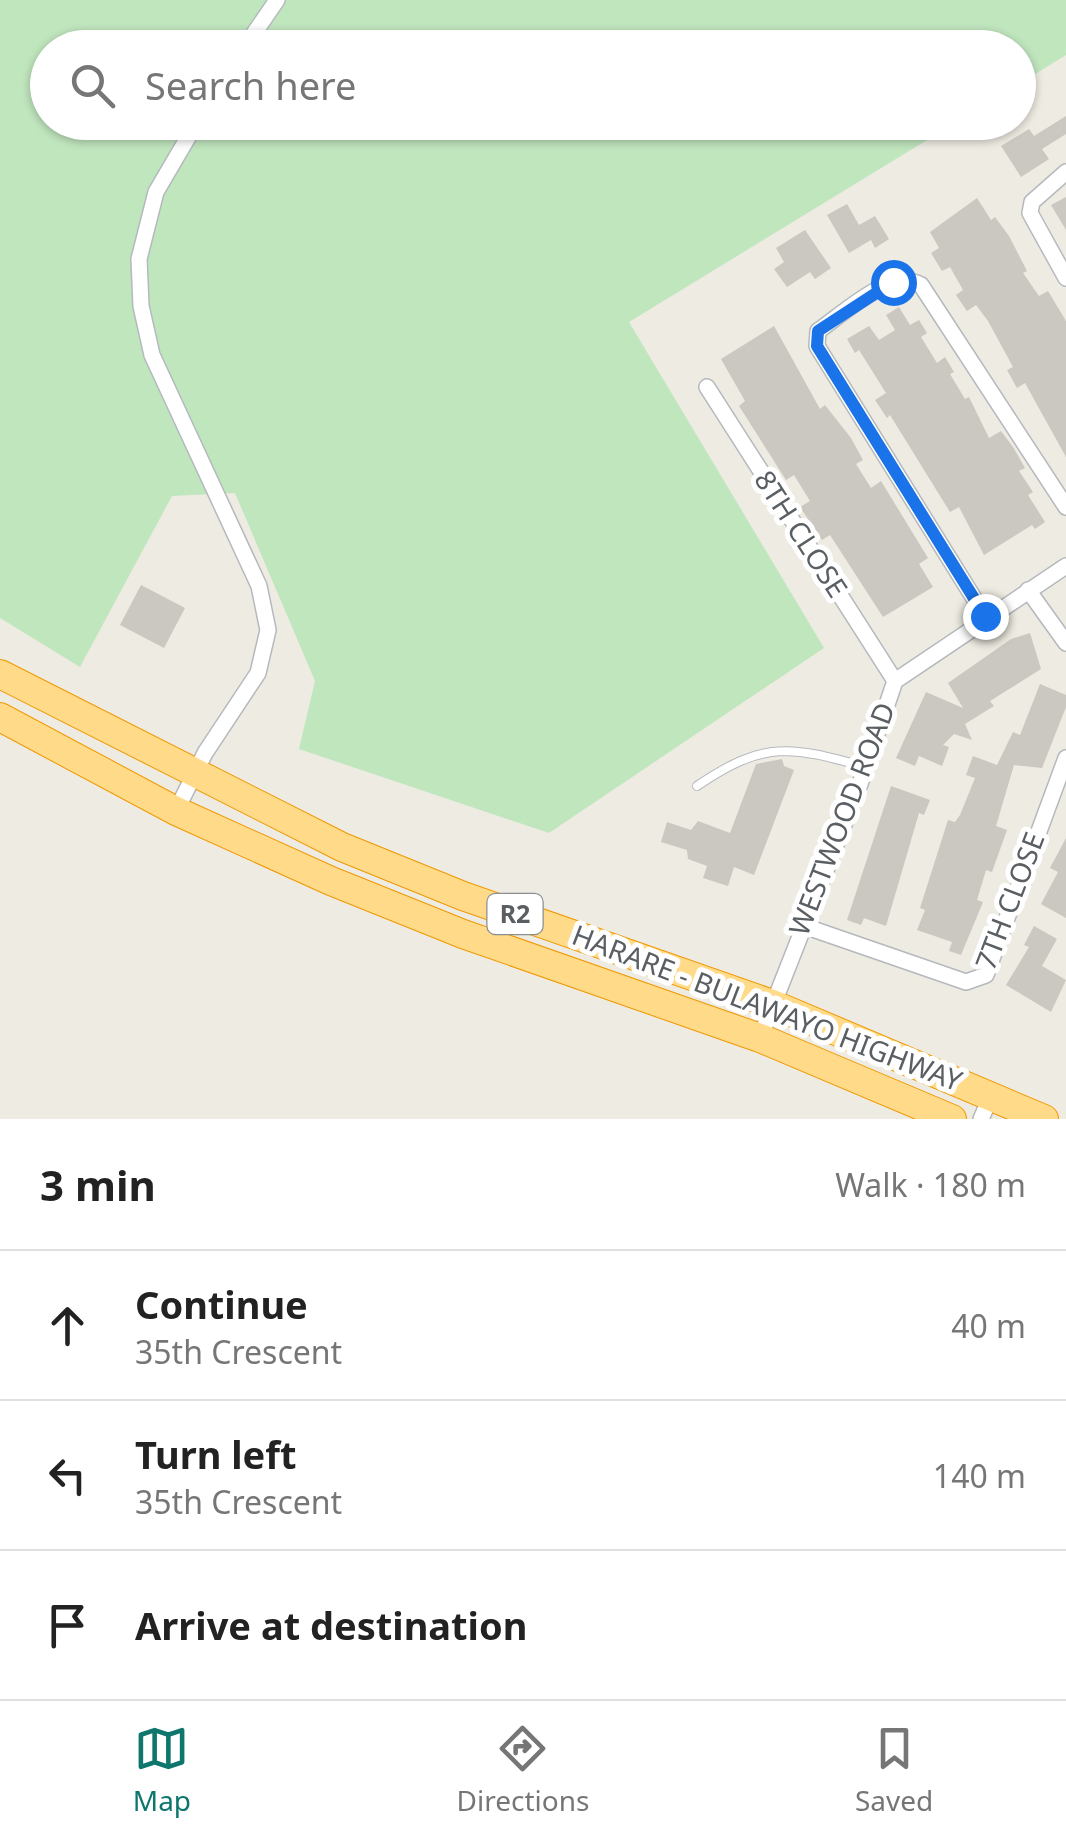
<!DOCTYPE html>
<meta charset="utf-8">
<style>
body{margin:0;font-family:"Noto Sans",sans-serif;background:#f2f2f2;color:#222}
.stop{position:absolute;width:30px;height:30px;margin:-22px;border:8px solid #1a73e8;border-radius:50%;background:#fff}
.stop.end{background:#1a73e8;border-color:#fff;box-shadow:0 2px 10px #0008}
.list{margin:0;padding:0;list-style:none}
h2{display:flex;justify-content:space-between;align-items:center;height:130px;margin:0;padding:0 40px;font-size:42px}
h2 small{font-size:32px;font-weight:400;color:#767676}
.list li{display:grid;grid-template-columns:65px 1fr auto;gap:30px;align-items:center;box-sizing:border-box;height:150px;padding:0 40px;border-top:2px solid #e0e0e0}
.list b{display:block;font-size:38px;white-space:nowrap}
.list p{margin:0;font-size:32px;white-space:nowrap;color:#767676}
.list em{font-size:32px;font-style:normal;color:#767676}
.icon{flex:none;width:55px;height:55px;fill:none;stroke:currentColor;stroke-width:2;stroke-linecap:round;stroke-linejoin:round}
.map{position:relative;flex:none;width:1066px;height:1119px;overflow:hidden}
.search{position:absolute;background:#fff;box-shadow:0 2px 8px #0004;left:30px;right:30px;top:30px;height:110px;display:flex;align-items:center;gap:25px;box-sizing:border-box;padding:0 35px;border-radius:55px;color:#767676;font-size:38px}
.sheet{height:580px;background:#fff}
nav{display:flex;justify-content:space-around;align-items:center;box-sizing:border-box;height:140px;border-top:2px solid #e0e0e0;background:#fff;font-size:28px;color:#767676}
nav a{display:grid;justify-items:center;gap:5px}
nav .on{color:#0f766e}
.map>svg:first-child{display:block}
.green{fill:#c0e6be}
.building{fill:#cbc7c1}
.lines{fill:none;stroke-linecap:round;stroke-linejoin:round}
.lane-casing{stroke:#b5b9bd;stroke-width:10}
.street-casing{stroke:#b5b9bd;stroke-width:18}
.highway-casing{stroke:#f09800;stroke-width:30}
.lane{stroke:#fff;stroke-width:8}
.street{stroke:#fff;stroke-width:15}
.highway{stroke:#ffda88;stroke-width:28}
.route{stroke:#1a73e8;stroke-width:12}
.labels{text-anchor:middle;stroke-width:10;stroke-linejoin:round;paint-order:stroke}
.shield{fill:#fff;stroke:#8c8f92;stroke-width:2.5}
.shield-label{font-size:25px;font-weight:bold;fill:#5a5f63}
.street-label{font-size:28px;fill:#5a5f63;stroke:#fff}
</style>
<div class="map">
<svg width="1066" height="1119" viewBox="0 0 1066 1119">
<rect width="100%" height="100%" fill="#eeebe2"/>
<polygon class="green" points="0,0 1066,0 1066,55 1019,84 1018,48 48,48 48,122 955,123 629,322 824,648 549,833 299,749 315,681 235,493 172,496 80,667 0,618"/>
<g class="building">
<polygon points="1066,116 1066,134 1042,149 1049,159 1021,177 1001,146 1029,129 1034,136"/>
<polygon points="1066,197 1066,230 1051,205"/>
<polygon points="977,198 991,220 995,217 1009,236 1027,271 1023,273 1039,296 1048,291 1066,321 1066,457 1025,383 1017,388 1007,370 1013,367 988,321 976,305 967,311 956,295 963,290 950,267 942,271 931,253 939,248 930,232"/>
<polygon points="847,204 859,225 875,216 889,239 875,248 871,240 849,253 827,215"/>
<polygon points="805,230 831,268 815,279 810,272 787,287 774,269 784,262 776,248"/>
<polygon points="899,307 910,325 919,320 927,333 921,337 937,363 945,357 954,372 950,374 965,399 969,397 989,438 1001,431 1013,447 1025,468 1019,471 1033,492 1028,495 1045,522 1035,529 1032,525 984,555 959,507 950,512 890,415 887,418 875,400 886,393 859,350 855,353 847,339 869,326 879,340 895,330 886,315"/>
<polygon points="774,326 820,409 825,405 851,438 863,460 856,464 871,488 881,481 928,558 919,564 933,587 883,617 830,535 822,540 800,507 810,501 794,475 786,480 739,406 745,401 721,359"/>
<polygon points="141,585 185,608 164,648 120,625"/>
<polygon points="1030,633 1041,669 990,701 994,706 965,724 972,740 954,734 943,745 949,747 942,766 919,756 915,766 896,758 926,692 963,708 948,683 1011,639"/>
<polygon points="1040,684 1066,695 1066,707 1042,768 1014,765 996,826 1007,830 992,872 986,870 977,900 983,902 961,955 949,951 952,942 917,930 925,910 920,908 948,820 955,822 960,815 975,778 966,775 973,756 997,765 1013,732 1020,735"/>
<polygon points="782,759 784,766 794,770 754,875 734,867 728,886 703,878 707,866 688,859 687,850 661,842 667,822 691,830 698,821 730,833 756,764"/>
<polygon points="891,786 930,800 924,815 919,813 886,926 864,918 861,925 847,920"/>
<polygon points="1066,838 1066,918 1041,904 1058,872 1050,868"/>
<polygon points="1034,926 1057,939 1042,966 1066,980 1051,1012 1006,985 1029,947 1024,945"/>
</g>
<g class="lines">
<g class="lane-casing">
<path id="lane" d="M697,786C765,740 790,746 866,767"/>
</g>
<g class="street-casing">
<g id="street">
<polyline points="244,48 277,0"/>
<polyline points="1066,172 1032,202 1030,213 1066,278"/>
<polyline points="707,387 895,681"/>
<polyline points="1028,590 1066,643"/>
<path d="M985,616L817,346L818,331C843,314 890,268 921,285L1066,507"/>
<polyline points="176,811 205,753 258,673 268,630 259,586 152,355 141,306 139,259 156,192 197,122"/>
<polyline points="801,925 966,982 986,975 1066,758"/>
<polyline points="760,1038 860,784 895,681 1066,566"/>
<polyline points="981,1119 992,1094"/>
</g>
</g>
<g class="highway-casing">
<g id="highway">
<polyline points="0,674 342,847 463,896 772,1004 1044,1119"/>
<polyline points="0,717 176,811 331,881 463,934 760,1038 952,1119"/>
</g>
</g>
<use href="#lane" class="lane"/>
<use href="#street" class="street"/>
<use href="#highway" class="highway"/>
</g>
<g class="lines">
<polyline class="route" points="893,282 818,331 817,346 985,616"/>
</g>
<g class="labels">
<rect class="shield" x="487.5" y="894" width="55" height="40" rx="8"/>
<g class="shield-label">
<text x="515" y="923">R2</text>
</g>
<g class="street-label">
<text transform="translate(801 534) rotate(57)" y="10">8TH CLOSE</text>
<text transform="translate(842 819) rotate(-69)" y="10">WESTWOOD ROAD</text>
<text transform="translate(1010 901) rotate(-69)" y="10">7TH CLOSE</text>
<text transform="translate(767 1008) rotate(21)" y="10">HARARE - BULAWAYO HIGHWAY</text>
</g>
</g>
</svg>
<div class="stop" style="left:893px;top:282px"></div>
<div class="stop end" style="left:985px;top:616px"></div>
<div class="search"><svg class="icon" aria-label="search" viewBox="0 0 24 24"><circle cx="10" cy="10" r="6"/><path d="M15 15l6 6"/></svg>Search here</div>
</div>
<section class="sheet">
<h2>3 min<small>Walk · 180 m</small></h2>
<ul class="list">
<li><svg class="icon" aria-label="ahead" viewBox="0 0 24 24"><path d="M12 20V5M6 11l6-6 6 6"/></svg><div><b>Continue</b><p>35th Crescent</p></div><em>40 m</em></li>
<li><svg class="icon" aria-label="left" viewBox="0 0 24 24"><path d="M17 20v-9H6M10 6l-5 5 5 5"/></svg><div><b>Turn left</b><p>35th Crescent</p></div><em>140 m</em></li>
<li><svg class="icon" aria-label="arrive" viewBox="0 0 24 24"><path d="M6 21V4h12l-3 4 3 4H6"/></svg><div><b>Arrive at destination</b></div></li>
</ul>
</section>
<nav>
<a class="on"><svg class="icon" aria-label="map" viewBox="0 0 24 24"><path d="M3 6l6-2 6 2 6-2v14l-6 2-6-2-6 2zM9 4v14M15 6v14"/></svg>Map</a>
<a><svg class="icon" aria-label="directions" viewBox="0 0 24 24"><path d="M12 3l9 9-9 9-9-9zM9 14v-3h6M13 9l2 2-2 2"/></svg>Directions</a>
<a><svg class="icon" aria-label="saved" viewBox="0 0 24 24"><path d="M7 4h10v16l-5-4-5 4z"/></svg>Saved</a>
</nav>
